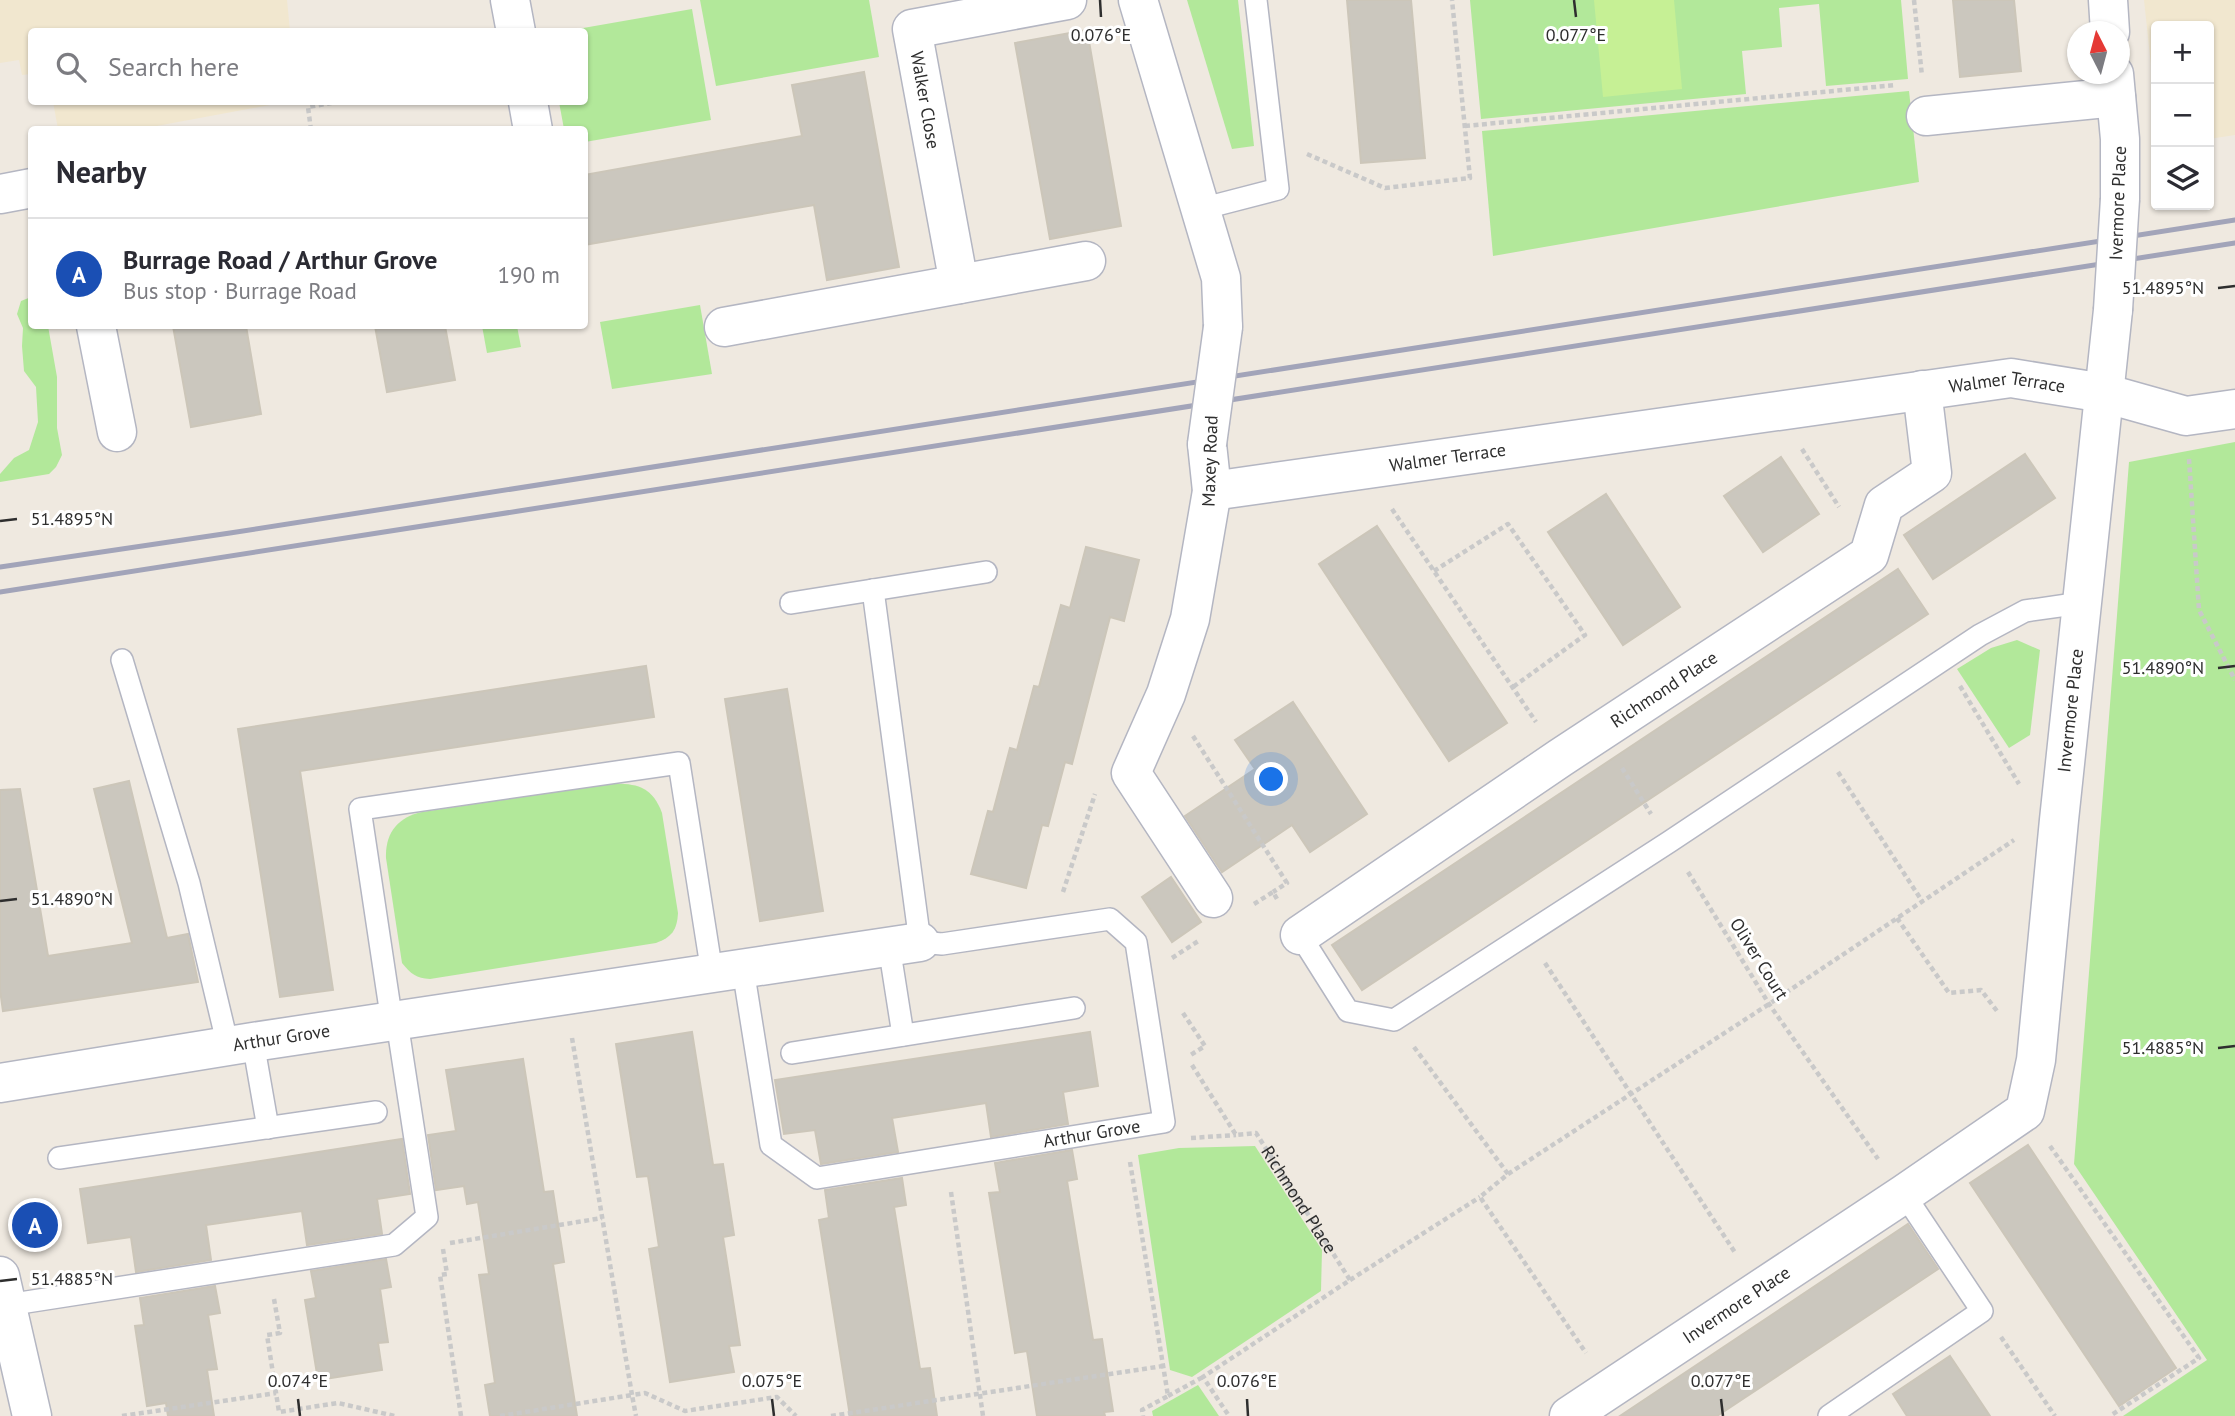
<!DOCTYPE html>
<meta charset="utf-8">
<style>
body{margin:0;font-family:"PT Sans",sans-serif;background:#f7f7f7;color:#2b2b33}
.controls{position:absolute;right:21px;top:21px;display:grid;overflow:hidden;border-radius:7px;box-shadow:0 2px 5px #0004}
.controls button{width:63px;height:63px;display:grid;place-items:center;padding:0;border:0;border-bottom:2px solid #e1e1e2;background:#fff;color:#2b2b33;font:35px sans-serif}
.compass{position:absolute;left:2067px;top:21px;width:63px;height:63px;border-radius:50%;background:#fff;box-shadow:0 2px 5px #0004;rotate:354deg}
.you{position:absolute;left:1272px;top:780px;width:24px;height:24px;margin:-18px;border:5px solid #fff;border-radius:50%;background:#1a73e8;box-shadow:0 0 0 10px #1a73e833}
.badge{display:grid;place-items:center;width:46px;height:46px;border-radius:50%;background:#0f766e;color:#fff;font-size:23px;font-weight:700}
.pin{position:absolute;translate:-50% -50%;border:4px solid #fff;box-shadow:0 2px 7px #0006}
.list{margin:0;padding:0;list-style:none}
h2{display:flex;justify-content:space-between;align-items:center;height:91px;margin:0;padding:0 28px;font-size:30px}
h2 small{font-size:23px;font-weight:400;color:#7c7c81}
.list li{display:grid;grid-template-columns:46px 1fr auto;gap:21px;align-items:center;box-sizing:border-box;height:112px;padding:0 28px;border-top:2px solid #e1e1e2}
.list b{display:block;font-size:26px;white-space:nowrap}
.list p{margin:0;font-size:23px;white-space:nowrap;color:#7c7c81}
.list em{font-size:23px;font-style:normal;color:#7c7c81}
.icon{flex:none;width:38px;height:38px;fill:none;stroke:currentColor;stroke-width:2;stroke-linecap:round;stroke-linejoin:round}
.map{position:relative;flex:none;width:2235px;height:1416px;overflow:hidden}
.search{position:absolute;background:#fff;box-shadow:0 2px 5px #0004;left:28px;top:28px;width:560px;height:77px;display:flex;align-items:center;gap:18px;box-sizing:border-box;padding:0 24px;border-radius:7px;color:#7c7c81;font-size:26px}
.panel{position:absolute;background:#fff;box-shadow:0 2px 5px #0004;left:28px;top:126px;width:560px;height:203px;border-radius:7px}
.map>svg:first-child{display:block}
.education{fill:#f1e7cf}
.green{fill:#b2e89a}
.pitch{fill:#c6f095}
.building{fill:#cbc7be;stroke:#ccc6b9;stroke-width:2}
.lines{fill:none;stroke-linecap:round;stroke-linejoin:round}
.lane-casing{stroke:#b4b6c2;stroke-width:24}
.street-casing{stroke:#b4b6c2;stroke-width:41}
.secondary-casing{stroke:#b4b6c2;stroke-width:41}
.path{stroke:#c9c9c9;stroke-width:4.5;stroke-dasharray:5 3.5;stroke-linecap:butt}
.lane{stroke:#fff;stroke-width:21}
.street{stroke:#fff;stroke-width:38}
.secondary{stroke:#fff;stroke-width:38}
.rail{stroke:#a2a4b9;stroke-width:5}
.street-bridge-casing{stroke:#b4b6c2;stroke-width:41;stroke-linecap:butt}
.street-bridge{stroke:#fff;stroke-width:38}
.ticks{fill:none;stroke:#2e2e2e;stroke-width:2.5}
.labels{text-anchor:middle;stroke-width:6;stroke-linejoin:round;paint-order:stroke}
.street-label{font-size:18px;fill:#2e2e2e;stroke:#fff}
.ticks-label{font-size:18px;text-anchor:middle;fill:#2e2e2e;stroke:#fff;stroke-width:6;stroke-linejoin:round;paint-order:stroke}
</style>
<div class="map">
<svg width="2235" height="1416" viewBox="0 0 2235 1416">
<rect width="100%" height="100%" fill="#efe9e0"/>
<g class="education">
<polygon points="0,0 287,0 290,31 32,32 31,74 22,75 19,60 0,63"/>
<polygon points="2144,0 2235,0 2235,135 2209,139 2209,26 2156,26 2156,112"/>
<polygon points="53,102 286,102 135,130 58,129"/>
</g>
<g class="green">
<polygon points="700,0 869,0 879,57 716,86"/>
<polygon points="1187,0 1238,0 1254,146 1232,149"/>
<polygon points="1470,0 1901,0 1908,79 1826,86 1819,4 1779,8 1782,47 1742,51 1746,94 1481,119"/>
<polygon points="692,9 711,120 585,142 584,130 564,129 559,102 584,102 584,32 566,31"/>
<polygon points="1909,91 1919,182 1493,256 1482,131"/>
<polygon points="31,297 32,326 48,326 57,377 57,428 62,455 56,467 49,474 0,482 0,474 14,458 29,450 38,422 36,387 24,371 22,346 23,328 17,314 21,301"/>
<polygon points="700,305 712,374 612,389 600,322"/>
<polygon points="482,326 517,326 521,347 487,353"/>
<polygon points="2235,442 2235,1416 2123,1416 2207,1360 2074,1164 2129,462"/>
<polygon points="2017,640 2040,650 2030,735 2009,748 1957,669 1991,648"/>
<path d="M609,784C636,783 652,786 662,813L678,913C677,930 672,937 656,943L430,979C416,978 411,974 402,963L386,858C385,833 398,817 422,812Z"/>
<polygon points="1255,1146 1322,1250 1321,1291 1192,1377 1170,1370 1138,1155 1179,1148"/>
<polygon points="1198,1385 1219,1416 1153,1416 1152,1411"/>
</g>
<polygon class="pitch" points="1594,0 1674,0 1682,89 1603,97"/>
<g class="building">
<polygon points="1347,0 1411,0 1425,158 1361,163"/>
<polygon points="1953,0 2014,0 2021,71 1960,77"/>
<polygon points="1087,30 1121,226 1050,239 1015,43"/>
<polygon points="864,72 899,267 827,280 814,205 584,245 584,175 802,136 792,85"/>
<polygon points="173,326 246,326 261,414 191,427"/>
<polygon points="375,326 445,326 455,380 387,392"/>
<polygon points="2025,454 2055,498 1933,579 1904,535"/>
<polygon points="1781,457 1819,514 1763,552 1724,496"/>
<polygon points="1606,494 1680,607 1623,645 1548,532"/>
<polygon points="1377,526 1507,723 1449,761 1319,564"/>
<polygon points="1086,547 1139,560 1124,621 1110,617 1072,764 1065,762 1048,826 1042,825 1026,888 971,874 988,811 993,812 1010,748 1017,750 1034,686 1039,687 1061,605 1070,608"/>
<polygon points="1898,569 1928,614 1362,990 1332,945"/>
<polygon points="646,666 654,717 300,771 333,990 280,997 238,729"/>
<polygon points="787,689 823,911 760,921 725,699"/>
<polygon points="1293,702 1367,814 1310,852 1292,825 1222,872 1185,816 1255,769 1235,740"/>
<polygon points="129,781 167,938 188,934 198,982 3,1011 0,990 0,790 20,789 48,956 132,943 94,789"/>
<polygon points="1171,877 1201,922 1172,942 1142,897"/>
<polygon points="692,1032 713,1165 723,1164 734,1235 723,1237 740,1345 729,1346 734,1372 670,1382 649,1249 659,1247 648,1176 637,1177 616,1044"/>
<polygon points="1090,1032 1098,1086 1063,1092 1068,1124 991,1137 986,1103 892,1118 898,1152 821,1164 815,1130 784,1134 775,1080"/>
<polygon points="523,1059 544,1192 553,1191 564,1262 553,1264 577,1416 490,1416 485,1385 495,1383 479,1275 489,1274 478,1202 467,1204 464,1186 436,1190 428,1135 456,1131 446,1070"/>
<polygon points="402,1139 410,1194 377,1199 382,1234 307,1245 302,1211 206,1225 211,1260 136,1272 131,1237 88,1243 80,1189"/>
<polygon points="2028,1145 2176,1368 2119,1406 1970,1183"/>
<polygon points="1072,1150 1077,1179 1067,1181 1093,1340 1102,1339 1113,1411 1104,1412 1105,1416 1037,1416 1027,1351 1015,1353 989,1193 1000,1192 995,1163"/>
<polygon points="902,1178 906,1205 894,1207 920,1369 930,1368 937,1416 850,1416 819,1220 829,1218 825,1190"/>
<polygon points="1908,1224 1938,1269 1818,1349 1717,1416 1620,1416"/>
<polygon points="386,1259 391,1287 380,1289 388,1342 378,1343 382,1370 318,1380 305,1300 316,1298 311,1271"/>
<polygon points="215,1286 220,1313 208,1315 217,1369 207,1370 214,1416 168,1416 166,1403 147,1406 135,1326 144,1325 140,1298"/>
<polygon points="1950,1356 1990,1416 1907,1416 1893,1394"/>
</g>
<g class="lines">
<g class="lane-casing">
<g id="lane">
<polyline points="1201,209 1278,189 1256,0"/>
<polyline points="791,603 986,572"/>
<polyline points="122,660 189,883 228,1046"/>
<polyline points="1300,935 1348,1011 1394,1020 1669,842 1980,635 2025,611 2081,603"/>
<polyline points="889,946 903,1035"/>
<path id="s2" d="M743,969L771,1145L817,1178L1164,1122L1136,942L1110,919L942,944L920,942L873,590"/>
<polyline points="392,1022 360,809 679,763 712,973"/>
<polyline points="253,1042 268,1128"/>
<polyline points="792,1053 1074,1008"/>
<polyline points="59,1158 376,1112"/>
<polyline points="7,1305 394,1245 427,1217 397,1022"/>
<polyline points="1829,1416 1982,1311 1904,1194"/>
</g>
</g>
<g class="street-casing">
<g id="street">
<polyline points="510,0 516,32"/>
<polyline points="1138,0 1221,278 1223,327"/>
<polyline points="2108,0 2110,32"/>
<polyline points="2114,74 2120,139 2120,199"/>
<polyline points="528,102 533,130"/>
<polyline points="1926,116 2116,97"/>
<polyline points="0,194 32,188"/>
<polyline points="959,284 912,29 1067,0"/>
<polyline points="96,326 117,432"/>
<polyline points="724,327 1086,261"/>
<polyline points="1207,444 1212,491 1190,619 1166,694 1131,773 1213,898"/>
<path id="s3" d="M1212,491L2011,378L2104,393L2186,416L2235,409"/>
<path id="s4" d="M1300,935L1560,758L1869,555L1884,505L1932,473L1922,390"/>
<path id="s5" d="M0,1083L253,1042L920,942"/>
<path id="s6" d="M1569,1416L1904,1194L2025,1111L2036,1060L2059,820L2113,310"/>
</g>
</g>
<g class="secondary-casing">
<polyline id="secondary" points="0,1276 32,1416"/>
</g>
<g class="path">
<polyline points="1914,0 1922,76"/>
<polyline points="1465,126 1896,85"/>
<polyline points="311,130 308,107 337,102"/>
<polyline points="1307,154 1385,188 1470,178 1452,0"/>
<polyline points="1802,449 1839,507"/>
<polyline points="2189,459 2199,610 2235,680"/>
<polyline points="1392,509 1536,722"/>
<polyline points="1434,571 1508,524 1585,635 1513,687"/>
<polyline points="1960,686 2019,784"/>
<polyline points="1193,736 1287,883 1273,892"/>
<polyline points="1622,768 1651,814"/>
<polyline points="1838,772 1922,901"/>
<polyline points="1688,872 1769,1004 1878,1159"/>
<polyline points="1063,892 1095,794"/>
<polyline points="1254,904 1273,892 1277,899"/>
<polyline points="1897,918 1949,993 1981,990 1997,1011"/>
<polyline points="1172,958 1200,940"/>
<polyline points="1545,963 1736,1254"/>
<polyline points="1183,1013 1205,1046 1189,1056"/>
<polyline points="572,1038 632,1395 645,1393 685,1411 777,1397 796,1416"/>
<polyline points="1414,1047 1508,1174 1480,1197 1586,1353"/>
<path id="s1" d="M1192,1065L1236,1135L1256,1133L1350,1280L1203,1377L1229,1416"/>
<polyline points="1191,1138 1236,1135"/>
<polyline points="2050,1146 2199,1358 2110,1416"/>
<polyline points="1130,1162 1168,1396 1142,1410 1143,1416"/>
<polyline points="1508,1174 1769,1004 2014,840"/>
<polyline points="951,1192 983,1416"/>
<polyline points="450,1243 602,1218"/>
<polyline points="443,1249 447,1274 440,1275 461,1416"/>
<polyline points="1350,1280 1480,1197"/>
<polyline points="274,1299 280,1333 267,1335 279,1412 338,1403 395,1416"/>
<polyline points="2001,1337 2055,1416"/>
<polyline points="1168,1396 1203,1377"/>
<polyline points="122,1416 276,1393"/>
<polyline points="500,1416 632,1395 636,1416"/>
<polyline points="831,1416 1163,1366"/>
</g>
<use href="#lane" class="lane"/>
<use href="#street" class="street"/>
<use href="#secondary" class="secondary"/>
<g class="rail">
<polyline points="0,567 230,533 2235,220"/>
<polyline points="0,592 2235,243"/>
</g>
<g class="street-bridge-casing">
<g id="street-bridge">
<polyline points="2113,310 2120,199"/>
<polyline points="1207,444 1223,327"/>
</g>
</g>
<use href="#street-bridge" class="street-bridge"/>
</g>
<path class="ticks" d="M1100,0L1101,17M1574,0L1576,17M2218,288L2235,286M0,521L17,519M2218,668L2235,666M0,901L17,899M2218,1048L2235,1046M0,1281L17,1279M298,1399L300,1416M772,1399L774,1416M1247,1399L1248,1416M1721,1399L1723,1416"/>
<g class="labels">
<g class="street-label">
<text transform="translate(925 100) rotate(80)" y="6">Walker Close</text>
<text transform="translate(2118 203) rotate(-88)" y="6">Ivermore Place</text>
<text dy="6" stroke="none"><textPath href="#s3" startOffset="803">Walmer Terrace</textPath></text>
<text dy="6" stroke="none"><textPath href="#s3" startOffset="238">Walmer Terrace</textPath></text>
<text transform="translate(1210 461) rotate(-88)" y="6">Maxey Road</text>
<text dy="6" stroke="none"><textPath href="#s4" startOffset="439">Richmond Place</textPath></text>
<text dy="6" stroke="none"><textPath href="#s6" startOffset="952">Invermore Place</textPath></text>
<text transform="translate(1759 959) rotate(58)" y="6">Oliver Court</text>
<text dy="6" stroke="none"><textPath href="#s5" startOffset="285">Arthur Grove</textPath></text>
<text dy="6" stroke="none"><textPath href="#s2" startOffset="513">Arthur Grove</textPath></text>
<text dy="6" stroke="none"><textPath href="#s1" startOffset="182">Richmond Place</textPath></text>
<text dy="6" stroke="none"><textPath href="#s6" startOffset="201">Invermore Place</textPath></text>
</g>
</g>
<g class="ticks-label">
<text x="1101" y="41">0.076°E</text>
<text x="1576" y="41">0.077°E</text>
<text x="2163" y="294">51.4895°N</text>
<text x="72" y="525">51.4895°N</text>
<text x="2163" y="674">51.4890°N</text>
<text x="72" y="905">51.4890°N</text>
<text x="2163" y="1054">51.4885°N</text>
<text x="72" y="1285">51.4885°N</text>
<text x="298" y="1387">0.074°E</text>
<text x="772" y="1387">0.075°E</text>
<text x="1247" y="1387">0.076°E</text>
<text x="1721" y="1387">0.077°E</text>
</g>
</svg>
<div class="controls">
<button>+</button>
<button>−</button>
<button><svg class="icon" aria-label="layers" viewBox="0 0 24 24"><path d="M12 4l9 5-9 5-9-5zM3 14l9 5 9-5"/></svg></button>
</div>
<svg class="compass" viewBox="-18 -18 36 36"><path d="M0-13l5 13h-10z" fill="#e53935"/><path d="M0 13l5-13h-10z" fill="#7c7c81"/></svg>
<div class="you"></div>
<div class="pin badge" style="left:35px;top:1225px;background:#1a4fb4">A</div>
<div class="search"><svg class="icon" aria-label="search" viewBox="0 0 24 24"><circle cx="10" cy="10" r="6"/><path d="M15 15l6 6"/></svg>Search here</div>
<section class="panel">
<h2>Nearby<small></small></h2>
<ul class="list">
<li><span class="badge" style="background:#1a4fb4">A</span><div><b>Burrage Road / Arthur Grove</b><p>Bus stop · Burrage Road</p></div><em>190 m</em></li>
</ul>
</section>
</div>
